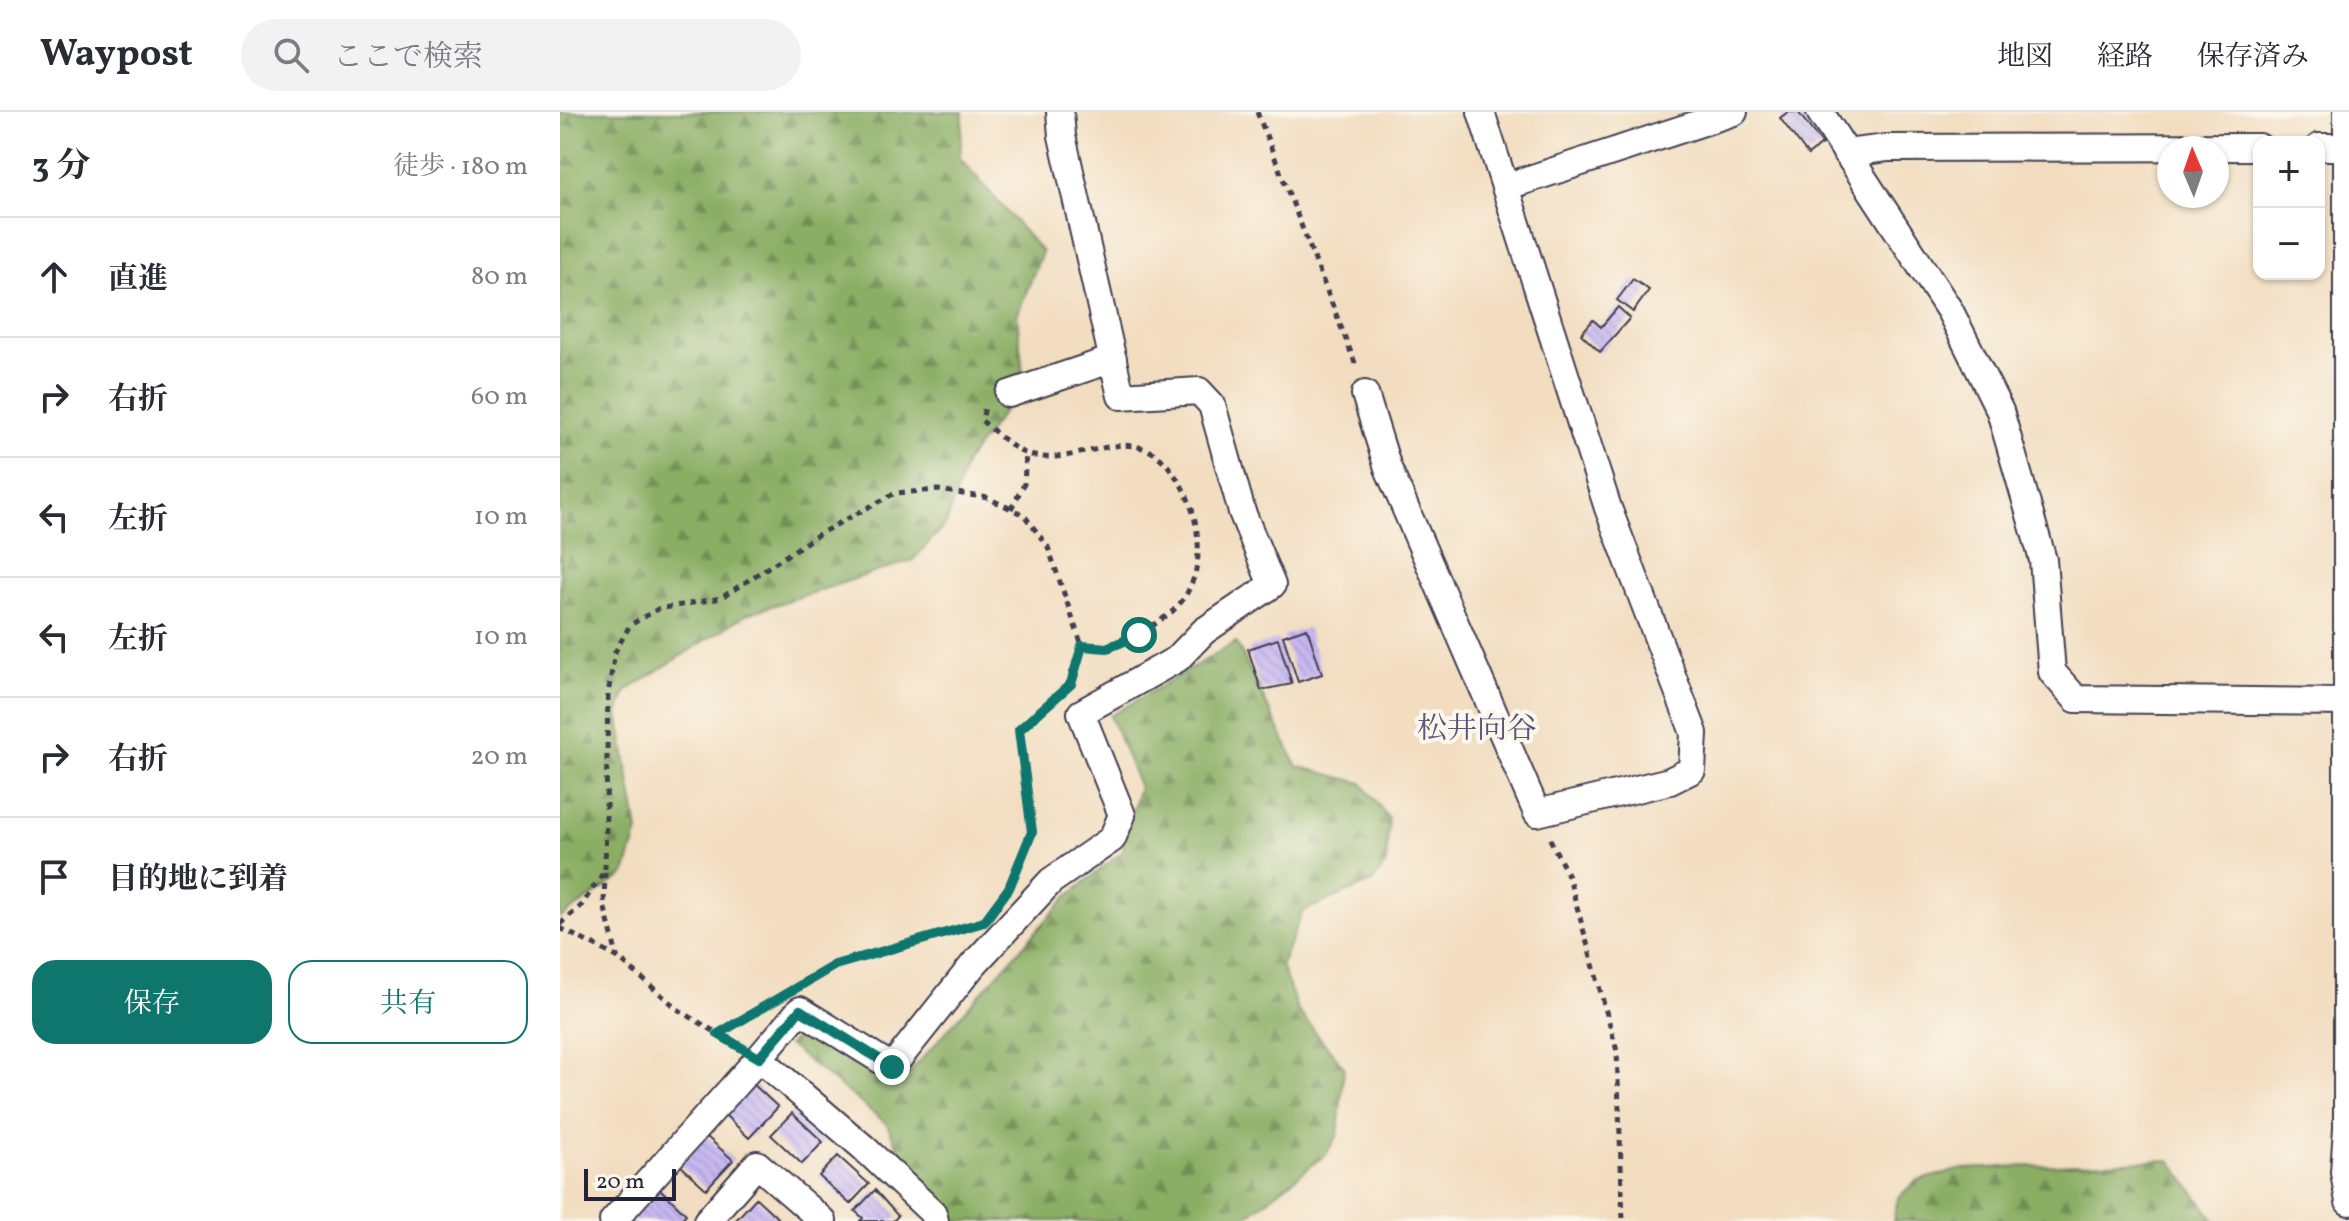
<!DOCTYPE html>
<html lang="ja">
<meta charset="utf-8">
<style>
body{margin:0;font-family:Vollkorn,"Noto Serif JP",serif;background:#f2f2f3;color:#2b2b33}
.controls{position:absolute;right:24px;top:24px;display:grid;overflow:hidden;border-radius:16px;box-shadow:0 2px 6px #0004}
.controls button{width:72px;height:72px;display:grid;place-items:center;padding:0;border:0;border-bottom:2px solid #e1e1e2;background:#fff;color:#2b2b33;font:40px sans-serif}
.compass{position:absolute;left:1597px;top:24px;width:72px;height:72px;border-radius:50%;background:#fff;box-shadow:0 2px 6px #0004;rotate:358deg}
.scale{position:absolute;left:24px;bottom:20px;width:92px;box-sizing:border-box;padding-left:8px;border:4px solid #22223b;border-top:0;font-size:22px;line-height:28px;white-space:nowrap;color:#22223b;-webkit-text-stroke:6px #fbf7ec;paint-order:stroke}
.stop{position:absolute;width:24px;height:24px;margin:-18px;border:6px solid #0f766e;border-radius:50%;background:#fff}
.stop.end{background:#0f766e;border-color:#fff;box-shadow:0 2px 8px #0008}
.list{margin:0;padding:0;list-style:none}
h2{display:flex;justify-content:space-between;align-items:center;height:104px;margin:0;padding:0 32px;font-size:34px}
h2 small{font-size:26px;font-weight:400;color:#7c7c81}
.list li{display:grid;grid-template-columns:52px 1fr auto;gap:24px;align-items:center;box-sizing:border-box;height:120px;padding:0 32px;border-top:2px solid #e1e1e2}
.list b{display:block;font-size:30px;white-space:nowrap}
.list em{font-size:26px;font-style:normal;color:#7c7c81}
.actions{display:flex;gap:16px;padding:24px 32px}
.actions a{flex:1;padding:18px 0;border:2px solid #0f766e;border-radius:24px;text-align:center;font-size:28px;color:#0f766e}
.actions .main{background:#0f766e;color:#fff}
.icon{flex:none;width:44px;height:44px;fill:none;stroke:currentColor;stroke-width:2;stroke-linecap:round;stroke-linejoin:round}
.map{position:relative;flex:none;width:1789px;height:1109px;overflow:hidden}
header{display:flex;align-items:center;gap:48px;box-sizing:border-box;height:112px;padding:0 40px;background:#fff;border-bottom:2px solid #e1e1e2}
header strong{font-size:38px}
nav{display:flex;gap:44px;margin-inline-start:auto;font-size:28px}
.search{width:560px;height:72px;background:#f2f2f3;display:flex;align-items:center;gap:20px;box-sizing:border-box;padding:0 28px;border-radius:44px;color:#7c7c81;font-size:30px}
main{display:flex}
aside{flex:1;background:#fff}
.map>svg:first-child{display:block}
.forest{fill:url(#forest-firs);stroke:#566850;stroke-width:2}
.building{fill:url(#building-back-hatch)}
.lines{fill:none;stroke-linecap:round;stroke-linejoin:round}
.street-casing{stroke:#413e4f;stroke-width:30}
.path{stroke:#413e4f;stroke-width:5;stroke-dasharray:6 6;stroke-linecap:butt}
.street{stroke:#fff;stroke-width:26}
.route{stroke:#0f766e;stroke-width:10}
.labels{text-anchor:middle;stroke-width:8;stroke-linejoin:round;paint-order:stroke}
.neighbourhood-label{font-size:30px;fill:#5c567b;stroke:#fbf7ec}
</style>
<header>
<strong>Waypost</strong>
<div class="search"><svg class="icon" aria-label="search" viewBox="0 0 24 24"><circle cx="10" cy="10" r="6"/><path d="M15 15l6 6"/></svg>ここで検索</div>
<nav><a>地図</a><a>経路</a><a>保存済み</a></nav>
</header>
<main>
<aside>
<h2>3 分<small>徒歩 · 180 m</small></h2>
<ul class="list">
<li><svg class="icon" aria-label="ahead" viewBox="0 0 24 24"><path d="M12 20V5M6 11l6-6 6 6"/></svg><div><b>直進</b></div><em>80 m</em></li>
<li><svg class="icon" aria-label="right" viewBox="0 0 24 24"><path d="M7 20v-9h11M14 6l5 5-5 5"/></svg><div><b>右折</b></div><em>60 m</em></li>
<li><svg class="icon" aria-label="left" viewBox="0 0 24 24"><path d="M17 20v-9H6M10 6l-5 5 5 5"/></svg><div><b>左折</b></div><em>10 m</em></li>
<li><svg class="icon" aria-label="left" viewBox="0 0 24 24"><path d="M17 20v-9H6M10 6l-5 5 5 5"/></svg><div><b>左折</b></div><em>10 m</em></li>
<li><svg class="icon" aria-label="right" viewBox="0 0 24 24"><path d="M7 20v-9h11M14 6l5 5-5 5"/></svg><div><b>右折</b></div><em>20 m</em></li>
<li><svg class="icon" aria-label="arrive" viewBox="0 0 24 24"><path d="M6 21V4h12l-3 4 3 4H6"/></svg><div><b>目的地に到着</b></div></li>
</ul>
<div class="actions"><a class="main">保存</a><a>共有</a></div>
</aside>
<div class="map">
<svg width="1789" height="1109" viewBox="0 0 1789 1109">
<defs>
<pattern id="forest-firs" width="22" height="20" patternUnits="userSpaceOnUse" patternTransform="scale(2)"><rect width="22" height="20" fill="#8aae64"/><path d="M5 1l3.5 6h-7zM16 11l3.5 6h-7z" fill="#708d54"/></pattern>
<pattern id="building-back-hatch" width="6" height="6" patternUnits="userSpaceOnUse" patternTransform="scale(2)"><rect width="6" height="6" fill="#c7b7f2"/><path d="M-1 5l2 2M0 0l6 6M5-1l2 2" fill="none" stroke="#ab9dd0"/></pattern>
</defs>
<rect width="100%" height="100%" fill="#fbf7ec"/>
<filter id="ink" filterUnits="userSpaceOnUse"><feTurbulence type="fractalNoise" baseFrequency=".0125" numOctaves="2"/><feDisplacementMap in="SourceGraphic" scale="16" xChannelSelector="R" yChannelSelector="G"/><feConvolveMatrix kernelMatrix="1 2 1 2 8 2 1 2 1" color-interpolation-filters="sRGB"/></filter>
<filter id="wash" filterUnits="userSpaceOnUse"><feTurbulence type="fractalNoise" baseFrequency=".006" numOctaves="4" result="noise"/><feDisplacementMap in="SourceGraphic" scale="32" xChannelSelector="R" yChannelSelector="G"/><feGaussianBlur stdDeviation="1.8" result="paint"/><feColorMatrix in="noise" values="0 0 0 0 0 0 0 0 0 0 0 0 0 0 0 0 0 1.4 0 .05"/><feComposite in="paint" operator="in"/></filter>
<g filter="url(#wash)">
<rect width="100%" height="100%" fill="#f2ddc0"/>
<g class="forest">
<polygon points="0,0 403,0 400,46 482,140 457,204 464,272 406,350 386,412 353,448 187,502 66,579 58,602 78,719 65,762 0,806"/>
<polygon points="676,530 737,654 802,671 829,707 826,752 812,770 743,799 721,853 738,899 784,955 778,1023 766,1042 681,1109 371,1109 327,1012 228,933 248,915 342,969 507,785 562,740 579,674 550,604"/>
<polygon points="1610,1048 1655,1109 1333,1109 1338,1086 1356,1069 1403,1057"/>
</g>
<g id="blocks">
<g class="building">
<polygon points="1228,0 1238,0 1262,32 1248,43 1220,6"/>
<polygon points="1073,167 1089,178 1073,200 1057,188"/>
<polygon points="1058,195 1070,206 1040,240 1021,222 1033,208 1041,215"/>
<polygon points="747,516 762,562 738,570 723,524"/>
<polygon points="718,527 732,572 701,578 688,537"/>
<polygon points="192,971 218,995 189,1026 164,1002"/>
<polygon points="232,1001 263,1030 242,1052 211,1023"/>
<polygon points="146,1024 173,1048 146,1077 119,1052"/>
<polygon points="278,1044 309,1072 290,1092 259,1064"/>
<polygon points="100,1077 126,1102 120,1109 70,1109"/>
<polygon points="315,1078 338,1104 333,1109 300,1109 303,1106 295,1099"/>
<polygon points="196,1086 221,1109 175,1109"/>
</g>
</g>
</g>
<g filter="url(#ink)">
<use href="#blocks" fill-opacity="0" stroke="#413e4f" stroke-width="2"/>
<g class="lines">
<g class="street-casing">
<g id="street">
<polyline points="1260,0 1390,199 1440,299 1483,448 1492,560 1516,587 1787,590"/>
<polyline points="1787,0 1787,1016 1784,1060 1789,1090"/>
<polyline points="1759,35 1789,35"/>
<polyline points="1286,41 1327,36 1699,35"/>
<polyline points="945,75 1174,0"/>
<polyline points="449,282 553,247"/>
<polyline points="805,282 828,356 977,701 1110,669 1132,658 1134,621 1048,396 921,0"/>
<polyline points="199,946 240,898 332,955 413,853 491,769 552,727 562,703 521,601 617,547 644,519 712,473 682,400 652,293 639,279 561,284 502,24 500,0"/>
<polyline points="53,1109 199,946 304,1036 373,1101 375,1109"/>
<polyline points="147,1109 197,1052 263,1109"/>
</g>
</g>
<g class="path">
<polyline points="697,0 797,256"/>
<polyline points="451,397 464,372 466,342"/>
<polyline points="507,575 522,534"/>
<polyline points="990,727 1009,766 1057,939 1063,1109"/>
<polyline points="45,760 44,793 57,844"/>
<polyline points="452,769 472,720 459,618 497,585"/>
<path d="M0,812L21,794L45,758L48,582L55,540L70,513L98,497L161,486L259,422L335,381L378,378L428,386L464,403L488,435L522,534C557,537 577,525 605,505C629,489 640,459 638,430C636,403 629,384 614,362C573,301 520,359 467,342C452,337 435,319 422,309L425,294"/>
<polyline points="0,816 57,845 119,898 175,932"/>
<polyline points="244,869 275,853 409,815"/>
<polyline points="158,922 208,890"/>
</g>
<use href="#street" class="street"/>
</g>
</g>
<g class="lines" filter="url(#ink)">
<polyline class="route" points="332,955 240,898 199,946 158,922 275,853 424,810 449,776 472,720 459,618 511,572 522,534 547,536 579,523"/>
</g>
<g class="labels">
<g class="neighbourhood-label">
<text x="917" y="626">松井向谷</text>
</g>
</g>
</svg>
<div class="controls">
<button>+</button>
<button>−</button>
</div>
<svg class="compass" viewBox="-18 -18 36 36"><path d="M0-13l5 13h-10z" fill="#e53935"/><path d="M0 13l5-13h-10z" fill="#7c7c81"/></svg>
<div class="scale">20 m</div>
<div class="stop" style="left:579px;top:523px"></div>
<div class="stop end" style="left:332px;top:955px"></div>
</div>
</main>
